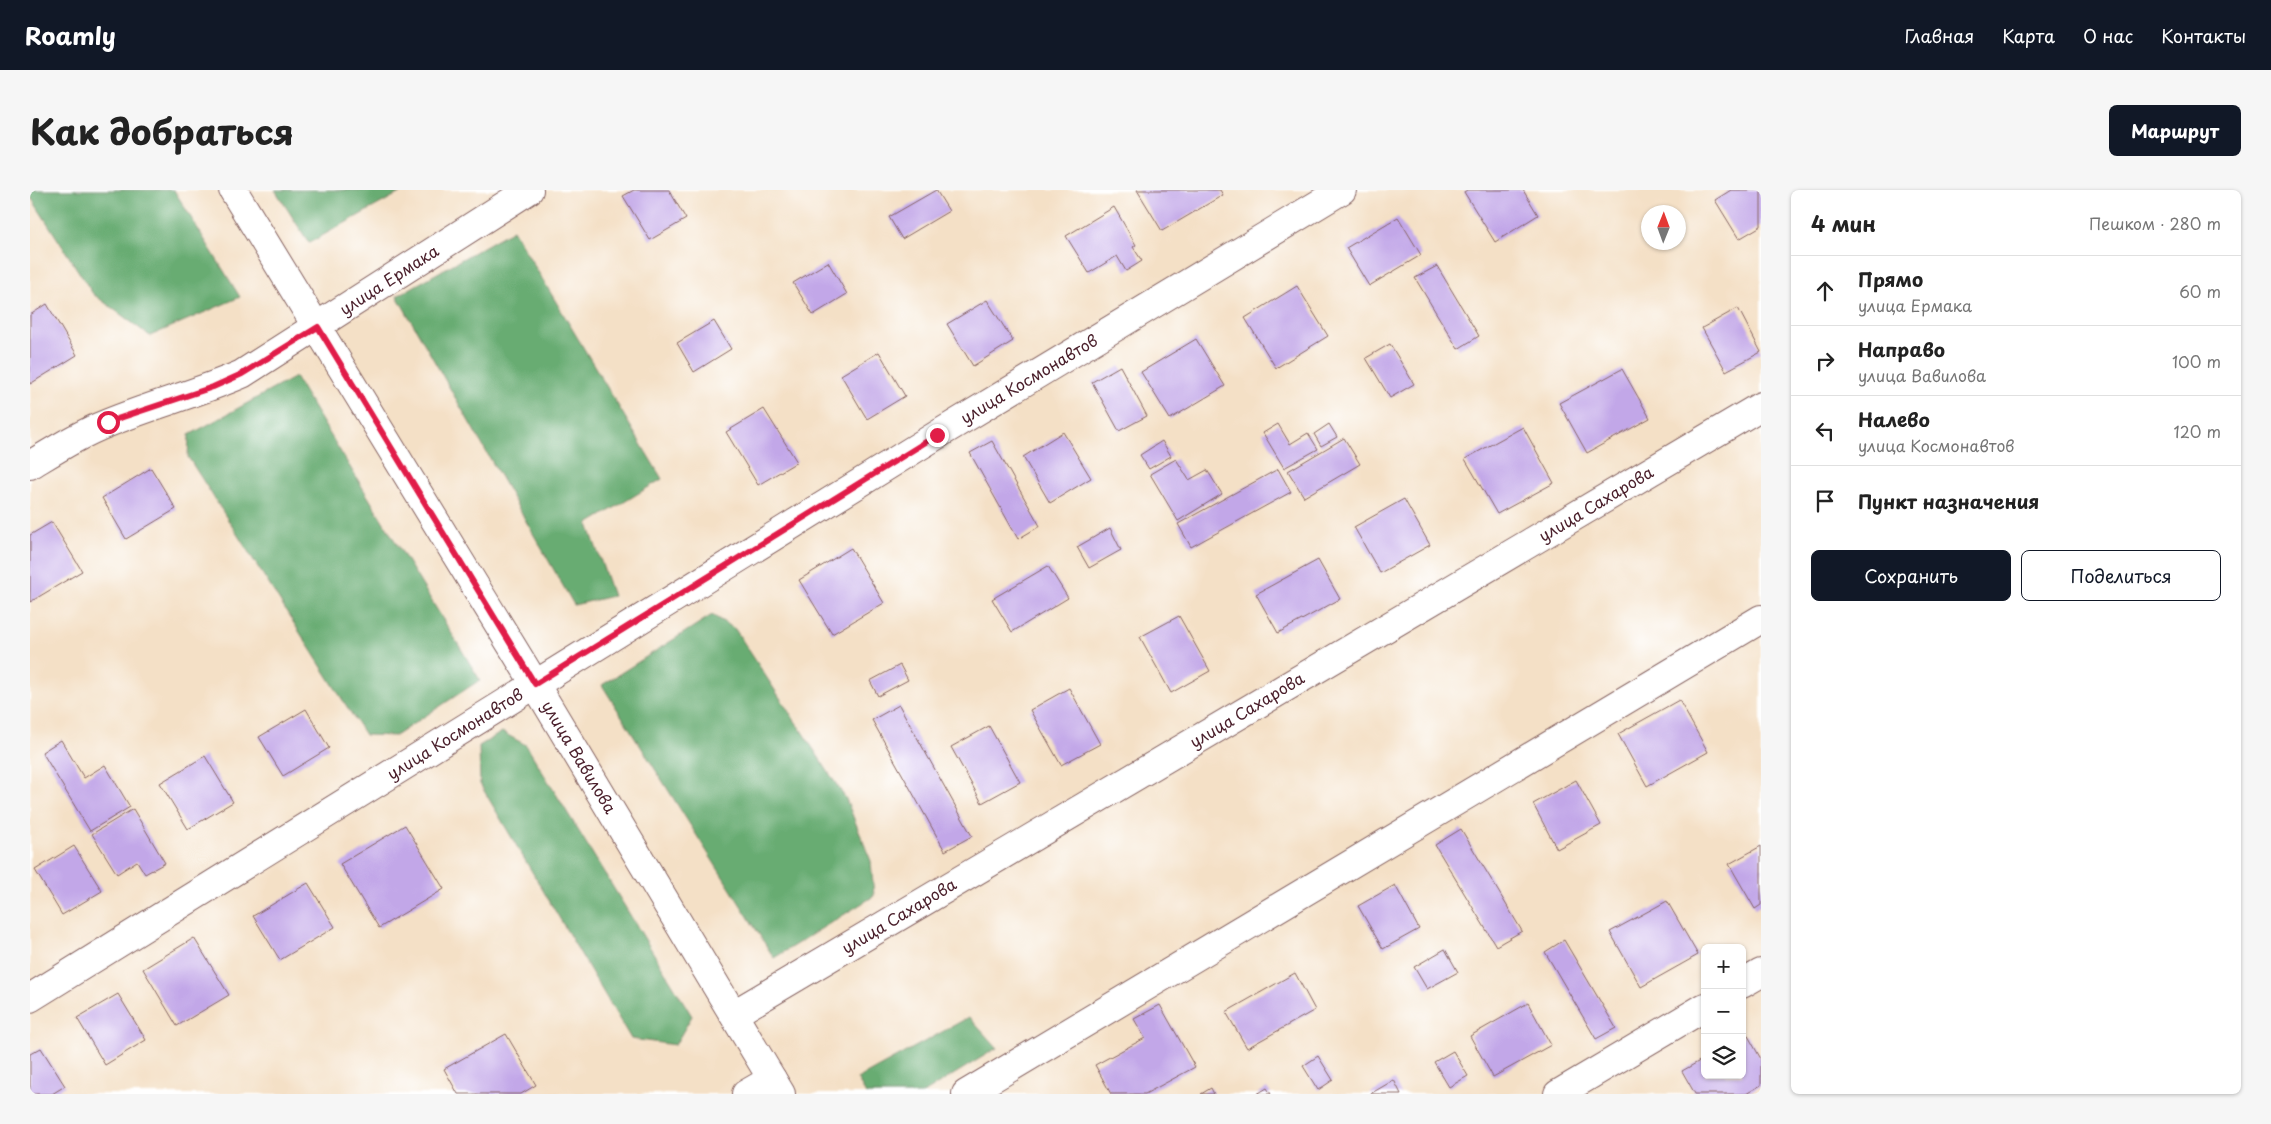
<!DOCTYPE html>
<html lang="ru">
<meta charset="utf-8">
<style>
body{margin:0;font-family:"Playpen Sans",sans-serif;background:#f6f6f6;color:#222}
.controls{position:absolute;right:15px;bottom:15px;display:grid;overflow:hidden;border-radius:8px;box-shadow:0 1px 4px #0004}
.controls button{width:45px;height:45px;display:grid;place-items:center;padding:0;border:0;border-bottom:1px solid #e0e0e0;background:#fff;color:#222;font:25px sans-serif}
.compass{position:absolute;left:1611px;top:15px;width:45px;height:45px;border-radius:50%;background:#fff;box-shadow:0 1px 4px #0004;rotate:1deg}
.stop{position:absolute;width:15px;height:15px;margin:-11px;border:4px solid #e11d48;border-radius:50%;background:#fff}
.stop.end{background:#e11d48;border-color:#fff;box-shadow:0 1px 5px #0008}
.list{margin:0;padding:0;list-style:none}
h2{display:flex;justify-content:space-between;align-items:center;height:65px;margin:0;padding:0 20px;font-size:21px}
h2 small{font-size:16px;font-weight:400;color:#767676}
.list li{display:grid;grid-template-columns:32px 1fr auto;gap:15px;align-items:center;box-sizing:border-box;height:70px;padding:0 20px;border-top:1px solid #e0e0e0}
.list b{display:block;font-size:19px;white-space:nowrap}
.list p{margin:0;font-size:16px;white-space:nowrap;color:#767676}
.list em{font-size:16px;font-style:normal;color:#767676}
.actions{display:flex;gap:10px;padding:15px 20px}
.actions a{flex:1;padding:11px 0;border:1px solid #111827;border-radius:8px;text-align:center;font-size:18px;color:#111827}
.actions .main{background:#111827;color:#fff}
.icon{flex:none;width:28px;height:28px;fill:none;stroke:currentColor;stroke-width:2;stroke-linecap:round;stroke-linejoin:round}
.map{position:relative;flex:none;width:1731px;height:904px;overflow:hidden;border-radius:8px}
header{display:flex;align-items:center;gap:30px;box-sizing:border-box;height:70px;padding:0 25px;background:#111827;color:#fff}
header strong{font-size:24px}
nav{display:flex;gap:28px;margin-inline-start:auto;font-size:18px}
.intro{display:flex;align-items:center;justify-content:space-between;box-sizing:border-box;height:120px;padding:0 30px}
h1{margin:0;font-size:35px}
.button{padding:12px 22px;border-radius:8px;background:#111827;color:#fff;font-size:18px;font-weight:700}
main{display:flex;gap:30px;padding:0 30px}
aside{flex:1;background:#fff;border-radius:8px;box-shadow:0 1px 4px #0004}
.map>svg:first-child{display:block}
.forest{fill:#68ac72;stroke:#59664e}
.building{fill:#c2a7e8}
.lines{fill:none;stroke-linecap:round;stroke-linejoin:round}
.minor-casing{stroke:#866361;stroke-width:30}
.minor{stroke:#fff;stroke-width:28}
.route{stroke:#e11d48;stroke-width:6}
.labels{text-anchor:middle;stroke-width:4;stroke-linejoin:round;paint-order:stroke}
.street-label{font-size:16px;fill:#4a1f2b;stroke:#fff}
</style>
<header>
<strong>Roamly</strong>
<nav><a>Главная</a><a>Карта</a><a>О нас</a><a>Контакты</a></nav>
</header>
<div class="intro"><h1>Как добраться</h1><a class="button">Маршрут</a></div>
<main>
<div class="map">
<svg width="1731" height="904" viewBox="0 0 1731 904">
<rect width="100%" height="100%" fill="#fff"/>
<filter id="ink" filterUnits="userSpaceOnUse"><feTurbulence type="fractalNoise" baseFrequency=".02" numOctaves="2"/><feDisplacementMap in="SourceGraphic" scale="10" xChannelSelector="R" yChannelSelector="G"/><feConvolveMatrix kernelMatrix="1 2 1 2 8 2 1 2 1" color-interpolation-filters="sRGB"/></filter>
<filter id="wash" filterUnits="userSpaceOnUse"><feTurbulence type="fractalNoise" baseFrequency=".0096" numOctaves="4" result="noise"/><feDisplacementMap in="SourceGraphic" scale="20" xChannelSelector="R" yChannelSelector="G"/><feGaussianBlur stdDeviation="1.12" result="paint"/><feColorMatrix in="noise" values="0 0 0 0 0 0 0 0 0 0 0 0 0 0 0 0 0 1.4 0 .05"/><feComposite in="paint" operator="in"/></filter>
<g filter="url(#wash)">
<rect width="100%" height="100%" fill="#f4e0c6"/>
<g class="forest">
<polygon points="0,0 144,0 210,107 120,146 63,104 0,6"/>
<polygon points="245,0 375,0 279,53"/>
<polygon points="483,40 632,289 558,334 583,406 544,415 367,106"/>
<polygon points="265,187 450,490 365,546 335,545 158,267 159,245"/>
<polygon points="682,425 705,439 816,609 841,671 844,706 744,768 572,495"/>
<polygon points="472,542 496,555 662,826 645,855 601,849 450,594 449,556"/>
<polygon points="939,827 967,858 892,904 836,904 827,889"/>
</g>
<g id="blocks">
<g class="building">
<polygon points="604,0 639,0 656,29 620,50 593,6"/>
<polygon points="906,0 919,21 872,49 859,27"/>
<polygon points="1107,0 1190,0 1193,5 1132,41"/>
<polygon points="1437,0 1493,0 1508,25 1465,52 1434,2"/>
<polygon points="1701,0 1731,0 1731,36 1709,49 1685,10"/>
<polygon points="1084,17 1106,55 1103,57 1112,71 1096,81 1087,66 1059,83 1036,46"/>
<polygon points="1368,27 1391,65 1339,96 1316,58"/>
<polygon points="798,72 817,104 783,125 763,93"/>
<polygon points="1407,76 1449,146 1428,159 1385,88"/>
<polygon points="1267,96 1298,146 1246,178 1215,128"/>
<polygon points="957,110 983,151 943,176 917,134"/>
<polygon points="17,114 47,165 0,194 0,125"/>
<polygon points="1708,118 1731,162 1696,181 1672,138"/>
<polygon points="684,131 701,159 664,182 647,153"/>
<polygon points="1166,149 1195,196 1140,229 1111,182"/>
<polygon points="1360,154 1384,194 1360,208 1336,168"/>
<polygon points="849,162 875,206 837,229 811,185"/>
<polygon points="1090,176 1117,226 1089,241 1062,192"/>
<polygon points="1592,179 1620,228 1557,263 1529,213"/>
<polygon points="734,219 767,272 728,295 696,242"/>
<polygon points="1248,234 1260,254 1278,243 1288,259 1254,278 1233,243"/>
<polygon points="1299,234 1307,247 1291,256 1284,244"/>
<polygon points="1493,237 1524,293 1467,324 1435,269"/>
<polygon points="1033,242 1061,288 1020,313 993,267"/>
<polygon points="1314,248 1330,274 1274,307 1258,281"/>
<polygon points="962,251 1010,336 988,349 940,263"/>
<polygon points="1132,251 1141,266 1119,279 1110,265"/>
<polygon points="1146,269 1159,290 1177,280 1192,304 1148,331 1120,284"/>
<polygon points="121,278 146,319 96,349 72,308"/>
<polygon points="1248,279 1261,302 1161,357 1148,334"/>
<polygon points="1374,309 1400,355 1350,383 1324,337"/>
<polygon points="22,332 52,381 0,412 0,345"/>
<polygon points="1080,338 1091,360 1059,378 1047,357"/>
<polygon points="821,358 854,413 802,444 769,390"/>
<polygon points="1288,370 1310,409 1248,443 1226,404"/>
<polygon points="1018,376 1038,408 982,442 962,409"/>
<polygon points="1149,426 1180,481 1141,503 1110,447"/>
<polygon points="870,475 878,490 848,506 840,491"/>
<polygon points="1039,498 1070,554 1031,575 1000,520"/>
<polygon points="1649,510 1678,562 1617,596 1588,544"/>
<polygon points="869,515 942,646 915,661 842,530"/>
<polygon points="276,519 299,558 253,586 229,547"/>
<polygon points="959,536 990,592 952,613 921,557"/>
<polygon points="31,550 54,588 75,575 100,617 60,641 12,562"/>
<polygon points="175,566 203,612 158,639 130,593"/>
<polygon points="1546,590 1571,635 1527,659 1503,614"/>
<polygon points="103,619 135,673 115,684 107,671 87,684 62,644"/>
<polygon points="375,635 414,699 349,738 310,674"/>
<polygon points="1431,639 1492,741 1466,756 1405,655"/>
<polygon points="44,656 72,701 32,725 5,680"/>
<polygon points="1731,656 1731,715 1725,719 1699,674"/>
<polygon points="278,693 305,737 250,770 223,726"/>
<polygon points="1365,695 1389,739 1353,759 1328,716"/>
<polygon points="1637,711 1668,765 1611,797 1580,742"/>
<polygon points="164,748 199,805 147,836 113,779"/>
<polygon points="1534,750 1586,838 1566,849 1515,762"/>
<polygon points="1415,759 1428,782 1397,799 1384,777"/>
<polygon points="1265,783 1285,820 1217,858 1196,822"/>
<polygon points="88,804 116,850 75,875 47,828"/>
<polygon points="1498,813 1521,855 1463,887 1440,846"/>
<polygon points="1130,815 1165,877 1115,904 1081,904 1065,875 1115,848 1104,829"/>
<polygon points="476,844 506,895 491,904 428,904 414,879"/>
<polygon points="1717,844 1731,869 1731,895 1716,904 1665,904 1652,881 1675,868 1675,885 1712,885 1712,847"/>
<polygon points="11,858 35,896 22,904 0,904 0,864"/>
<polygon points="1423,861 1438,886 1419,897 1404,872"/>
<polygon points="1288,866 1303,890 1288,900 1273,876"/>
<polygon points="1364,890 1371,904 1340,904"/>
<polygon points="1181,898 1184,904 1171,904"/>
<polygon points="1237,898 1241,904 1227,904"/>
</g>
</g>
</g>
<g filter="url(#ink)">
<use href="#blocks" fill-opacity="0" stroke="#866361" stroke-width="1"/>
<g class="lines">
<g class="minor-casing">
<g id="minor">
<polyline points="203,0 505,494 751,904"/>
<path d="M0,275C25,260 50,244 78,233C122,215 168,203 212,184L499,0"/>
<polyline points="1712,794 1731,783"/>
<polyline points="0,808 907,245 1312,0"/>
<polyline points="704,824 1731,216"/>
<polyline points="716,904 742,889"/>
<polyline points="936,904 1731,429"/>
<polyline points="1528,904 1675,817"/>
</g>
</g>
<use href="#minor" class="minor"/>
</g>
</g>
<g class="lines" filter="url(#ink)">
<polyline class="route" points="78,232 183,197 212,184 288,137 505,494 907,245"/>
</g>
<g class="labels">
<g class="street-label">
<text transform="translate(359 90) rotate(-33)" y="6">улица Ермака</text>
<text transform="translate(999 189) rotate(-31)" y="6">улица Космонавтов</text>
<text transform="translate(1566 314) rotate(-31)" y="6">улица Сахарова</text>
<text transform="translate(1217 520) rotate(-31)" y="6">улица Сахарова</text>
<text transform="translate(425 544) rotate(-32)" y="6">улица Космонавтов</text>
<text transform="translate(549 567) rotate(59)" y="6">улица Вавилова</text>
<text transform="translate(869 726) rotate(-31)" y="6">улица Сахарова</text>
</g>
</g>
</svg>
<div class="controls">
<button>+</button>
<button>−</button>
<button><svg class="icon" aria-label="layers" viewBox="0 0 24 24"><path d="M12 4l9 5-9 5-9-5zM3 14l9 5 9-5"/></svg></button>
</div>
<svg class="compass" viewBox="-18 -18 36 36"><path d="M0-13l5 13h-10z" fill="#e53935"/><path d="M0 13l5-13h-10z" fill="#767676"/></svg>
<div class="stop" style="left:78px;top:232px"></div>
<div class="stop end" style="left:907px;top:245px"></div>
</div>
<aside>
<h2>4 мин<small>Пешком · 280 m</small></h2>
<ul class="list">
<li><svg class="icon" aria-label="ahead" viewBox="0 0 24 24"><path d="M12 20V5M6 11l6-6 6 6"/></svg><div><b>Прямо</b><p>улица Ермака</p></div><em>60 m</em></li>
<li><svg class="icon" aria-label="right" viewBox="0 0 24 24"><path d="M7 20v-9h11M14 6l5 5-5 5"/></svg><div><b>Направо</b><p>улица Вавилова</p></div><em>100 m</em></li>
<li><svg class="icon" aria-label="left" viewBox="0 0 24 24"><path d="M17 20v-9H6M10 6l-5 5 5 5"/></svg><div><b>Налево</b><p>улица Космонавтов</p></div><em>120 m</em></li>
<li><svg class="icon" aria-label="arrive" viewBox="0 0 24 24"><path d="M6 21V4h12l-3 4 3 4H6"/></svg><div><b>Пункт назначения</b></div></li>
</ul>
<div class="actions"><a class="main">Сохранить</a><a>Поделиться</a></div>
</aside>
</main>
